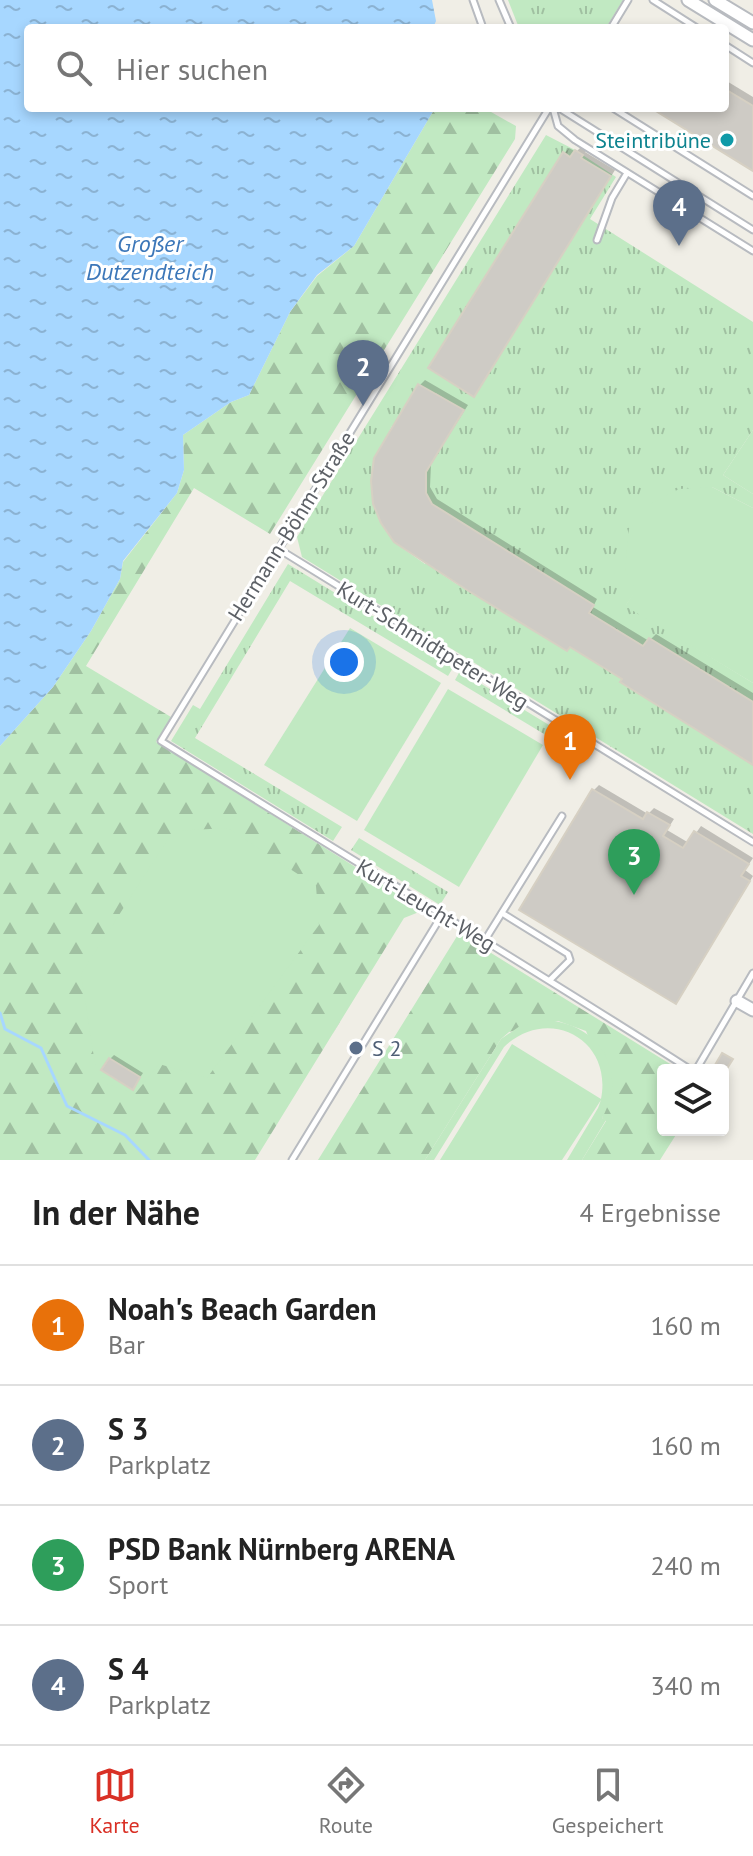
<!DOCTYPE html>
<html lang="de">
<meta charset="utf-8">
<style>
body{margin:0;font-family:"PT Sans",sans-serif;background:#f2f2f2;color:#222}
.controls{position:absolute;right:24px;bottom:24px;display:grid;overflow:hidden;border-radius:8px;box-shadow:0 4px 12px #0003}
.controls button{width:72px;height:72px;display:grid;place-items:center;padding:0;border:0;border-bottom:2px solid #e0e0e0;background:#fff;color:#222;font:40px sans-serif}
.you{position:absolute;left:344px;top:662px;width:28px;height:28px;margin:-20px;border:6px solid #fff;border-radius:50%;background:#1a73e8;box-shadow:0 0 0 12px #1a73e833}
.badge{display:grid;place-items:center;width:52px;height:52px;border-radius:50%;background:#d93025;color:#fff;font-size:26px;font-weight:700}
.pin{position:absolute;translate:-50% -66px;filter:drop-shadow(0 2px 4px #0008)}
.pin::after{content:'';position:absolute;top:42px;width:28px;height:24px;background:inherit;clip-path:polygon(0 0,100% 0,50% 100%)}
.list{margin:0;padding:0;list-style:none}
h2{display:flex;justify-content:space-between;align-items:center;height:104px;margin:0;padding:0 32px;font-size:34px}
h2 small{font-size:26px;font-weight:400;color:#767676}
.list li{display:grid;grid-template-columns:52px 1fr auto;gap:24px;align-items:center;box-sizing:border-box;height:120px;padding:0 32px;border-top:2px solid #e0e0e0}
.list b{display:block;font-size:30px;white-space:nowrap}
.list p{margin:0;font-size:26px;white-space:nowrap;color:#767676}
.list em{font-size:26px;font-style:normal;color:#767676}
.icon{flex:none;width:44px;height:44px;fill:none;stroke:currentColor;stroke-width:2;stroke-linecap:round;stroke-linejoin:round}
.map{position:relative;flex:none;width:753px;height:1160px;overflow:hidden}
.search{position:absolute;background:#fff;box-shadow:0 4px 12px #0003;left:24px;right:24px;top:24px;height:88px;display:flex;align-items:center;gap:20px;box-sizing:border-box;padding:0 28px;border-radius:8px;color:#767676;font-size:30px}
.sheet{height:584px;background:#fff}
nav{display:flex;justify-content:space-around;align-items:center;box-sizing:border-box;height:112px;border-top:2px solid #e0e0e0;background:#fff;font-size:22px;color:#767676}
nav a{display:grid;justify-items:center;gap:4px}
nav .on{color:#d93025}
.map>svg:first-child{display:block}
.grass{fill:url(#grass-tufts);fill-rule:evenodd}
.forest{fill:url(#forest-firs)}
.pitch{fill:#c1e9c2}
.water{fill:url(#water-ripples)}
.shadow{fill:#0003}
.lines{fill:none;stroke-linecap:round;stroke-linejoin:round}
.stream{stroke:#a7d7ff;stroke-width:3}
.building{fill:#cecbc5;stroke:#d6d0c3;stroke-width:2}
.lane-casing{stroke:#b8bbc0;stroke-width:9}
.street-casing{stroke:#b8bbc0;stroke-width:15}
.lane{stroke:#fff;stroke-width:5}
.street{stroke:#fff;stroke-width:11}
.culture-dot{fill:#0f9aa8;stroke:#fff;stroke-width:3}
.service-dot{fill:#5c6f8a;stroke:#fff;stroke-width:3}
.labels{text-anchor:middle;stroke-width:6;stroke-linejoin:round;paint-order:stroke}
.culture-label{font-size:22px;fill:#0d838f;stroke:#fff;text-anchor:end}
.street-label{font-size:22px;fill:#5d6167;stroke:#fff}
.service-label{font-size:22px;fill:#4e5e75;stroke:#fff;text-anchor:start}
.water-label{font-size:24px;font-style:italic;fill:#3c77b9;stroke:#fff}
</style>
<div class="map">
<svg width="753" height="1160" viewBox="0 0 753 1160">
<defs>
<pattern id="grass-tufts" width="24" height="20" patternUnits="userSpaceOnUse" patternTransform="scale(2)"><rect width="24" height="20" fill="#c1e9c2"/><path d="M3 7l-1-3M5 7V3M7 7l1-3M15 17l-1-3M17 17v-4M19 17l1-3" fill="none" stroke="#a0c0a1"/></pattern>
<pattern id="forest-firs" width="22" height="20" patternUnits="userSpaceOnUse" patternTransform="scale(2)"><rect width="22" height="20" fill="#c1e9c2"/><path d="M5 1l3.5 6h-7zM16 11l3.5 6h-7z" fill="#a0c0a1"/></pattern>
<pattern id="water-ripples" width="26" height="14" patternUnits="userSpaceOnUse" patternTransform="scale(2)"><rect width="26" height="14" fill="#a7d7ff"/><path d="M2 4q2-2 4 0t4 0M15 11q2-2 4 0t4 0" fill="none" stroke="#8bb2d2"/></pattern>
</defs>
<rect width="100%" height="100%" fill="#f0eee6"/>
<g class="grass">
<polygon points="508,0 623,0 606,28 519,28"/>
<path d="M546,135L575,150L616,177L590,219L753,322V430L723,475L753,494V508L712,487L626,605L753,683V702L649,638L630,665L662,707L753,764V834L302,557L297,537ZM582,158L611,177L474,396L521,219L537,194L552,204L557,196L542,186L557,161ZM413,392L430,402L436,393L464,411L426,472V493L432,504L593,605L578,634L525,625L500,610L511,594L492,605L467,590L477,574L458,585L434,569L444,553L436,548L425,564L398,545L377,455L392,426L409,436L414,428L398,417ZM599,619L635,641L615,674L578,652Z"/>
<polygon points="288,564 454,666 448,676 290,581 195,738 342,827 333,841 171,741 193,705 200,709"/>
<polygon points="460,671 554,728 549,737 455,680"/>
<polygon points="359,838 448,892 440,905 351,850"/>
</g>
<g class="forest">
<polygon points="435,108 484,108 516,126 515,139 270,534 194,488 86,666 171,717 156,742 424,910 404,918 255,1160 0,1160 0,746 53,687 91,631 120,579 123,562 177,493 184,470 183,435 231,402 249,395 290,312 317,276 354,246"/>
<polygon points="459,933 675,1067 676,1070 663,1070 663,1130 679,1130 660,1160 582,1160 606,1121 602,1118 611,1091 586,1031 558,1021 509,1032 501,1039 425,1160 318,1160"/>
</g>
<g class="pitch">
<polygon points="753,430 753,494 723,475"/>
<polygon points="712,487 753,508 753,683 625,606 636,590 625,570 629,529 649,505 679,489"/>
<polygon points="350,628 441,683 357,821 264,765"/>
<polygon points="448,689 543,745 459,887 364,830"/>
<polygon points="228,828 316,886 319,925 207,1078 159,1064 135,1094 107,1084 95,1064 81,974 173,831"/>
<path d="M544,1020C597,1022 630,1069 602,1118L606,1120L582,1160H567L598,1108L601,1100L562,1160H440L512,1044L601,1099C613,1038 547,1005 504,1047L434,1160H425L501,1039L520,1026Z"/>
</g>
<polygon class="water" points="0,0 432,0 436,21 433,28 28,28 28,108 435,108 354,246 317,275 290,312 249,395 231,402 183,435 184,470 177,493 123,561 120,579 91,631 53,687 0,746"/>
<g class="shadow">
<polygon points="725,80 753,97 753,169 655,108 725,108"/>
<polygon points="582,146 586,149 585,152 615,170 479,389 564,154 569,148 576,152"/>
<polygon points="425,380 468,405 431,464 430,487 437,499 597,599 593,607 649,641 656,634 753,693 753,762 570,645 396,541 420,385"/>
<polygon points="599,785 648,814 654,808 674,819 667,830 689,843 701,826 753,858 745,870 753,876 681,996 594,790"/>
<polygon points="114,1055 143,1073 136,1083 110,1059"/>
</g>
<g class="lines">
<polyline class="stream" points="0,1013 5,1029 41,1048 67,1106 125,1135 149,1160"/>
</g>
<g class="building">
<polygon points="725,89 753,106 753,171 651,108 725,108"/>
<polygon points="575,150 583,155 581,158 611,176 474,397 428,368 563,152 570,157"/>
<polygon points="418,384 464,410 426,472 426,493 432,504 594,605 589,613 643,646 649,638 753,702 753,765 620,682 622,679 570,647 567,651 467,590 394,542 381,523 373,504 371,481 374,458"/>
<polygon points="592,789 643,819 647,812 670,825 663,836 683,848 694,831 749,864 741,876 750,881 676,1004 519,910"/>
<polygon points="722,1053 733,1059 726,1070 712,1070"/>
<polygon points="109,1058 140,1077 133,1090 101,1070"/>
</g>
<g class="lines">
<g class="lane-casing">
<g id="lane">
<polyline points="473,0 483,28"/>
<polyline points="499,0 511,28"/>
<polyline points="653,0 697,28"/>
<polyline points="611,28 628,0"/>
<polyline points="725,45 753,63"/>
<path d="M549,108L161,741C337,851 516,958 691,1070"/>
<polyline points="553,108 558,126 575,140 753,251"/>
<polyline points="559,108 753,230"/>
<polyline points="613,108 753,196"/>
<polyline points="597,240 612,198 627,173"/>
<polyline points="277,548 753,842"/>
<polyline points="502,913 568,954 570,960 550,980"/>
<polyline points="485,940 562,816"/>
<polyline points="696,1070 753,973"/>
<polyline points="292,1160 442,915"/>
</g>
</g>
<g class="street-casing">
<g id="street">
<polyline points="688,0 753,40"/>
<polyline points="715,0 753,23"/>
<polyline points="737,1001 753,1010"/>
</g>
</g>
<use href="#lane" class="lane"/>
<use href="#street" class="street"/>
</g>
<circle class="culture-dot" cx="727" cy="140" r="8"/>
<circle class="service-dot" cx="356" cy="1048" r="8"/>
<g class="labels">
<g class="culture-label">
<text x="711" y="148">Steintribüne</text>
</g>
<g class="street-label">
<text transform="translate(291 526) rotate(-58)" y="8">Hermann-Böhm-Straße</text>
<text transform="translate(433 645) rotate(32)" y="8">Kurt-Schmidtpeter-Weg</text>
<text transform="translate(426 905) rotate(31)" y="8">Kurt-Leucht-Weg</text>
</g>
<g class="service-label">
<text x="372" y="1056">S 2</text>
</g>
<g class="water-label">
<text x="150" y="252">Großer<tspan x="150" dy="28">Dutzendteich</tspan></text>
</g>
</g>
</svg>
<div class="controls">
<button><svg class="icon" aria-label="layers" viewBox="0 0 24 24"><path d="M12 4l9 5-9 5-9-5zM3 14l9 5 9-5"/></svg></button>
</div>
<div class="you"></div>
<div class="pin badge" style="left:570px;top:780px;background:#e8710a">1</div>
<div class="pin badge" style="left:363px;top:406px;background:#5c6f8a">2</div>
<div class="pin badge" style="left:634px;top:895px;background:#2e9e5b">3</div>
<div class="pin badge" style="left:679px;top:246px;background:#5c6f8a">4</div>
<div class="search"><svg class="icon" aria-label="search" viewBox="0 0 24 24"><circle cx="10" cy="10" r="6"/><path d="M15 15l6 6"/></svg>Hier suchen</div>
</div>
<section class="sheet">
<h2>In der Nähe<small>4 Ergebnisse</small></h2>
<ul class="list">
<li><span class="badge" style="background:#e8710a">1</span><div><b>Noah's Beach Garden</b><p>Bar</p></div><em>160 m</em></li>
<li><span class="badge" style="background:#5c6f8a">2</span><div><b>S 3</b><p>Parkplatz</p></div><em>160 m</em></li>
<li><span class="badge" style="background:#2e9e5b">3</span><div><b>PSD Bank Nürnberg ARENA</b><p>Sport</p></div><em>240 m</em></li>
<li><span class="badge" style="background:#5c6f8a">4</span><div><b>S 4</b><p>Parkplatz</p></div><em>340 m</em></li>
</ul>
</section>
<nav>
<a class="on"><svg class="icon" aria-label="map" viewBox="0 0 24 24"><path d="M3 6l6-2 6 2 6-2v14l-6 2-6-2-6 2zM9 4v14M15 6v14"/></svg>Karte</a>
<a><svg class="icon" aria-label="directions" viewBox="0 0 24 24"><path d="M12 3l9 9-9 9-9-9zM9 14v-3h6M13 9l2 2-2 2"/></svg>Route</a>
<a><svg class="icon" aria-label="saved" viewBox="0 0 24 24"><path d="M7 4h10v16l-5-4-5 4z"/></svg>Gespeichert</a>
</nav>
